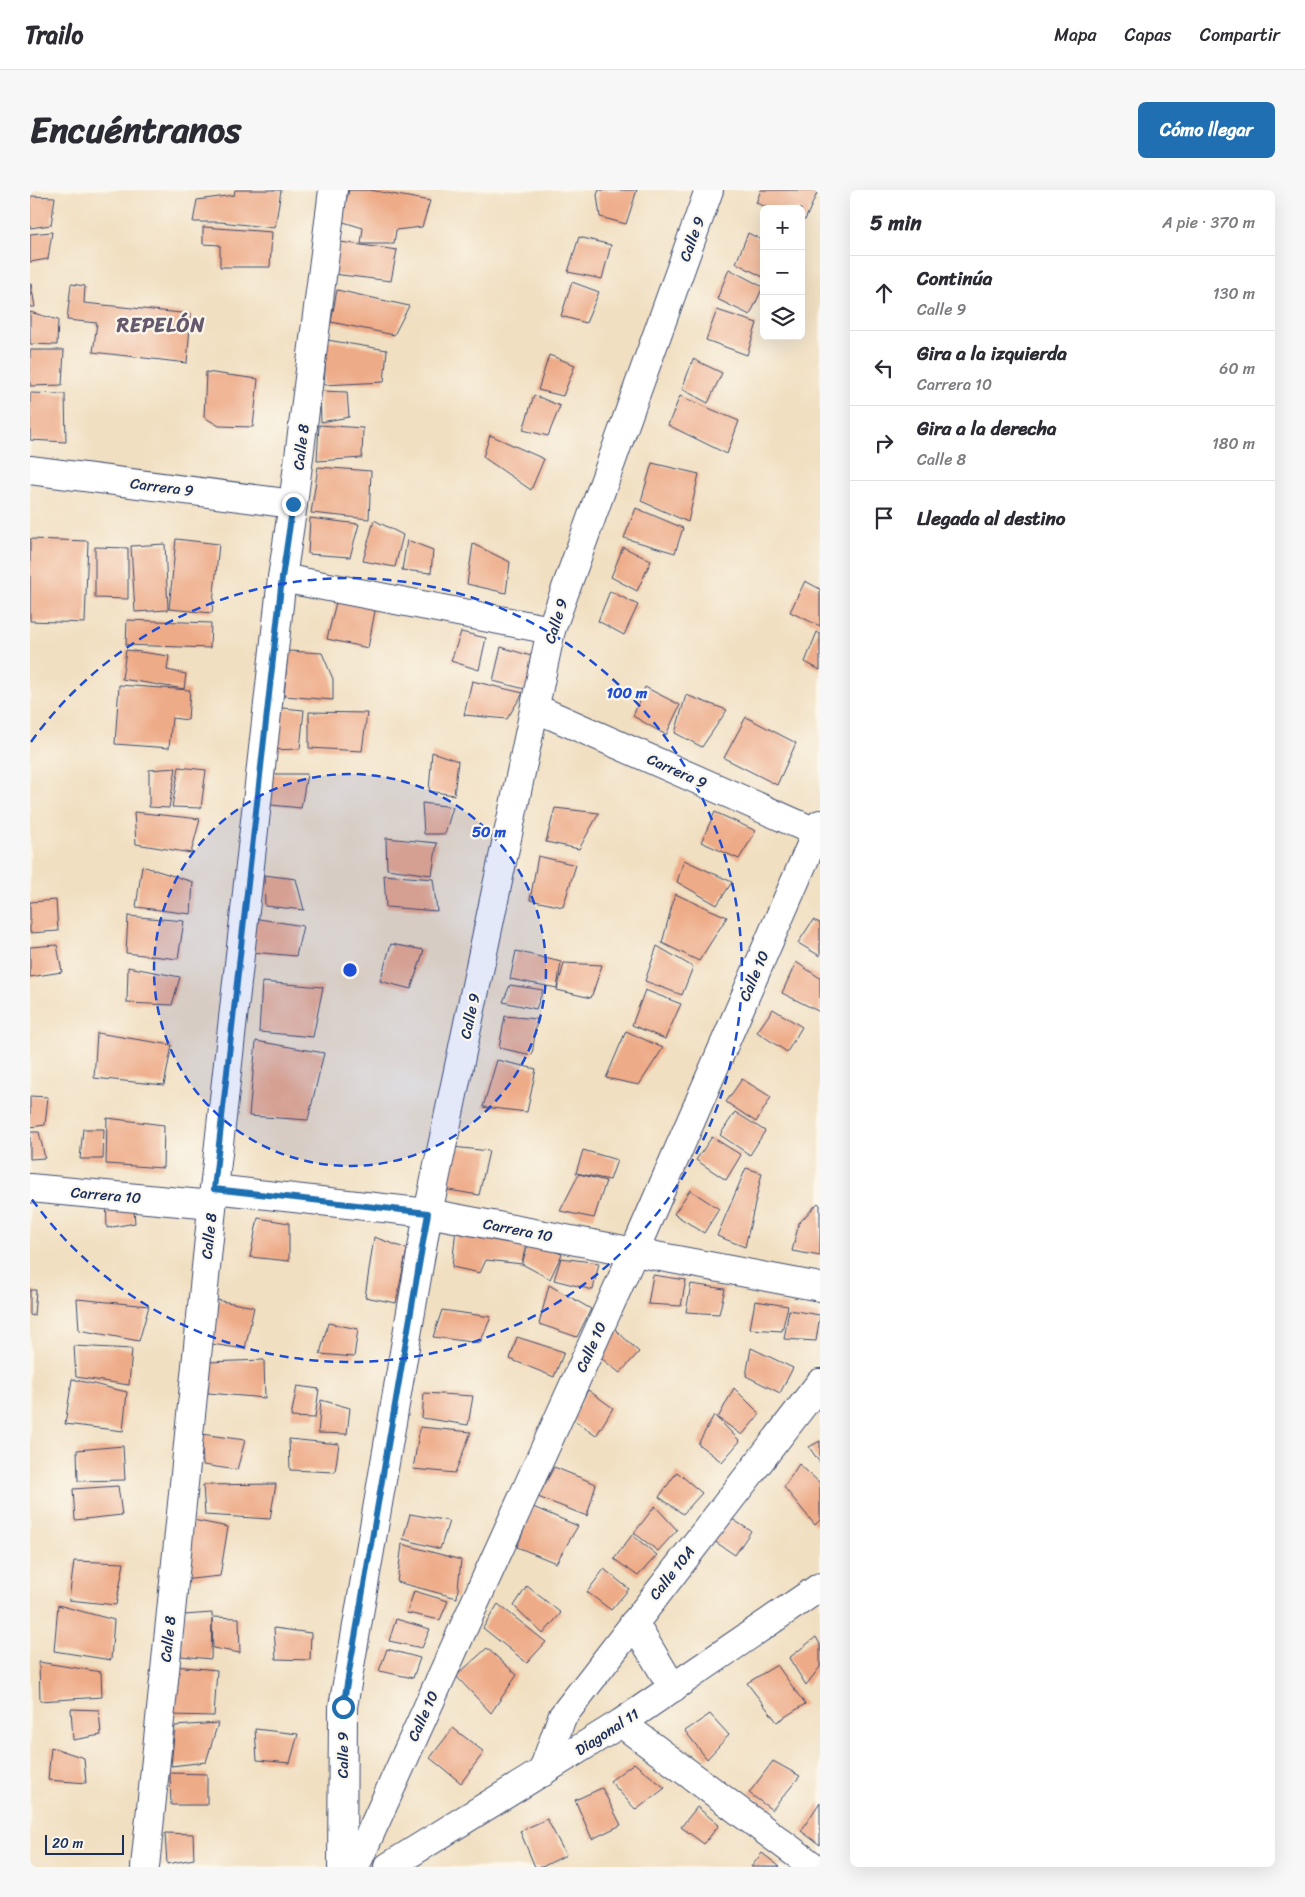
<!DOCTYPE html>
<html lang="es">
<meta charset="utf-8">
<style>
body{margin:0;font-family:Sriracha,sans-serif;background:#f7f7f7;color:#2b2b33}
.controls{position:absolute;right:15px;top:15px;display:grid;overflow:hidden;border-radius:8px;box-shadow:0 5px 20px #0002}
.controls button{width:45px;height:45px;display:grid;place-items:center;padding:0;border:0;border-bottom:1px solid #e1e1e2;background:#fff;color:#2b2b33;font:25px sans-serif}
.scale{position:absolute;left:15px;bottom:12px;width:79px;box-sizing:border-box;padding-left:5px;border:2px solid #1b2f5e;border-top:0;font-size:14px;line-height:18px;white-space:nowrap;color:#1b2f5e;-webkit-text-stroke:4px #fbf7ec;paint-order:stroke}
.stop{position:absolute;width:15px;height:15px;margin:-11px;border:4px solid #1f6fb2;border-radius:50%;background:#fff}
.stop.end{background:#1f6fb2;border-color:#fff;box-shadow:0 1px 5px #0008}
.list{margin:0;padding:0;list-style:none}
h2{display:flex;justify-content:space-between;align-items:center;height:65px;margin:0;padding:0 20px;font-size:21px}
h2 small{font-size:16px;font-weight:400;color:#7c7c81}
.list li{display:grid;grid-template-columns:32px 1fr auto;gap:15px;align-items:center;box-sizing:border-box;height:75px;padding:0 20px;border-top:1px solid #e1e1e2}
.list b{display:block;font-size:19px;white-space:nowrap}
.list p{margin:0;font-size:16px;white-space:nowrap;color:#7c7c81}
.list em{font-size:16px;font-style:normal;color:#7c7c81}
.icon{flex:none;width:28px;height:28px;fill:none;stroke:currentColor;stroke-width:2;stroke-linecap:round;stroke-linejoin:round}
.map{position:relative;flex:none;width:790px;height:1677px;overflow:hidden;border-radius:8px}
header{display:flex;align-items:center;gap:30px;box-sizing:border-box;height:70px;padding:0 25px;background:#fff;border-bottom:1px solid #e1e1e2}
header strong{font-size:24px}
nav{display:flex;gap:28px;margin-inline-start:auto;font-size:18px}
.intro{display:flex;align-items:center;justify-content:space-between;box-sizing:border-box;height:120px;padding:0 30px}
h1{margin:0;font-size:35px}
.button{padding:12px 22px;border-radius:8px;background:#1f6fb2;color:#fff;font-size:18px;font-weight:700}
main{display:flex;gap:30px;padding:0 30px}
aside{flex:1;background:#fff;border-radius:8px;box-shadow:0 5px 20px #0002}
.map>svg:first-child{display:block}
.building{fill:#eeab88}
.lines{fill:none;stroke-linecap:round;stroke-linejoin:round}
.minor-casing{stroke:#3b496d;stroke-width:30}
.minor{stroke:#fff;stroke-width:28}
.route{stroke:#1f6fb2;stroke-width:6}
.ring{fill:none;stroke:#1d4ed8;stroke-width:2.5;stroke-dasharray:9 6}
.labels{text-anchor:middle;stroke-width:4.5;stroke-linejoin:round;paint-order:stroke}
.street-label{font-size:15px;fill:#1b2f5e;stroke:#fbf7ec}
.district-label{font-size:20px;font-weight:bold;letter-spacing:1px;fill:#655a6d;stroke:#fbf7ec}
.centre{fill:#1d4ed8;stroke:#fbf7ec;stroke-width:2.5}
.ring-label{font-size:15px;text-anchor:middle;font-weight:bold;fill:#1d4ed8;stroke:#fbf7ec;stroke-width:4.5;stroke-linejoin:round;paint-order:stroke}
</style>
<header>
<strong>Trailo</strong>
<nav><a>Mapa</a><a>Capas</a><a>Compartir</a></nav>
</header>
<div class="intro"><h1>Encuéntranos</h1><a class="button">Cómo llegar</a></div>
<main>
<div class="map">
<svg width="790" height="1677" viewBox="0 0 790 1677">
<rect width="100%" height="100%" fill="#fbf7ec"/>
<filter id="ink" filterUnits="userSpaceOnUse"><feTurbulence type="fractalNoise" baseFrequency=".02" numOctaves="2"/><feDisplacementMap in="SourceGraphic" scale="10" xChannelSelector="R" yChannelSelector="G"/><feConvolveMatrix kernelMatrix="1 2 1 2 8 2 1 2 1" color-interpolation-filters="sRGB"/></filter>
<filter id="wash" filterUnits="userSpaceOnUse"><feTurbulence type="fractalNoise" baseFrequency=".0096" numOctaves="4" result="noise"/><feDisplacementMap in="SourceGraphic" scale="20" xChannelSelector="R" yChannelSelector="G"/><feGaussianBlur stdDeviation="1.12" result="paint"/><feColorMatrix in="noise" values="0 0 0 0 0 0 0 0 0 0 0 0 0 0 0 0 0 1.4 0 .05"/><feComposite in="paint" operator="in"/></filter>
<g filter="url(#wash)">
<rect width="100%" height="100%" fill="#f1dfc1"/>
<g id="blocks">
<g class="building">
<polygon points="205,0 251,0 245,38 190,32 163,32 167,10 204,5"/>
<polygon points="319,0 340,0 400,11 392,37 366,40 364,54 331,54 333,38 310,31"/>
<polygon points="569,0 607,0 596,34 570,27 567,5"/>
<polygon points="731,0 785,0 788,1 775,30 771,28 771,19 742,19 726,13"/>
<polygon points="0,6 25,7 21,35 0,38"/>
<polygon points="173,37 242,42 240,77 190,77 190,55 173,54"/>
<polygon points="22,42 18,69 0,72 0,44"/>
<polygon points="718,43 734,51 733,87 706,73"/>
<polygon points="549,47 581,55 572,89 538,82"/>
<polygon points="310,52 367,60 361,91 303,84"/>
<polygon points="699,79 733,97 720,125 687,109"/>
<polygon points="542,92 569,102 556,133 531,126"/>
<polygon points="0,94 1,94 5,117 0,117"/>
<polygon points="41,94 55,96 54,113 161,124 157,173 63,162 67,133 37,130"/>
<polygon points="307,100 379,116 364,145 301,132"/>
<polygon points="687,120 727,133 717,165 676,150"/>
<polygon points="0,122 28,130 27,155 0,154"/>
<polygon points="297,150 357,160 354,192 294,195"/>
<polygon points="0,160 34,160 32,195 0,196"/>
<polygon points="519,165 545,175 533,206 508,200"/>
<polygon points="663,169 692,183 678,213 652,199"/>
<polygon points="176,182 228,189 223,237 189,236 174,227"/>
<polygon points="290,201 317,202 319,227 291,232"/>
<polygon points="0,203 35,204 36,252 0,250"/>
<polygon points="504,205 530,216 518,246 493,240"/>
<polygon points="650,206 709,231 697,264 638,235"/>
<polygon points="289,235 333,238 332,268 287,271"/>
<polygon points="460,245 514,269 501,300 453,267"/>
<polygon points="622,273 669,284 658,332 611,311"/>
<polygon points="288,277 341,281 339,329 281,323"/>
<polygon points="606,318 653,338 645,363 594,348"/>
<polygon points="280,328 329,334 320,367 278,364"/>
<polygon points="344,330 373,345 365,377 333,371"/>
<polygon points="0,349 58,351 55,433 0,431"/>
<polygon points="146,349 189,354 182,423 139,419"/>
<polygon points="377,350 403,360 401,383 372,380"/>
<polygon points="135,354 138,420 105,422 101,356"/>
<polygon points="443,354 480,372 476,403 437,394"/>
<polygon points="65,357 98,358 98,409 65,408"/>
<polygon points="593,357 621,371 607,401 581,387"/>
<polygon points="775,391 790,399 790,436 760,422"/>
<polygon points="580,401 608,415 594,445 568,431"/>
<polygon points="308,404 347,410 338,458 297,449"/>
<polygon points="97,430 181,433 180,458 96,455"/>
<polygon points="431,442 456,448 449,480 421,471"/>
<polygon points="787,442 790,444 790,480 775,472"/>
<polygon points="471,457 511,469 499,500 463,491"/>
<polygon points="96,460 139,466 137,480 156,484 154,499 92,489"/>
<polygon points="258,461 292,463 303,489 303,510 254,506"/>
<polygon points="442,491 493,503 477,529 434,525"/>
<polygon points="89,495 160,500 158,530 142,528 139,558 85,554"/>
<polygon points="615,497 650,515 636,545 603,526"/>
<polygon points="656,505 697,520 672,557 645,543"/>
<polygon points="242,517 274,520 270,559 242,560"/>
<polygon points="279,522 337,523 332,561 279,558"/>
<polygon points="716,527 766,553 747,595 694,568"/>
<polygon points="402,562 428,571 424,605 399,601"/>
<polygon points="149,577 176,580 171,618 142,617"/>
<polygon points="146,578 139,618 119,617 119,580"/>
<polygon points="240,584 277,584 271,618 241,615"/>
<polygon points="392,613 423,617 415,644 394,644"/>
<polygon points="525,618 569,623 549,659 516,652"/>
<polygon points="104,622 170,629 161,663 106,654"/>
<polygon points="685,622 726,641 709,669 671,652"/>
<polygon points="356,648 407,653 402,685 357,679"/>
<polygon points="508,666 546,675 533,717 500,710"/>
<polygon points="654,670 702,692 687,715 647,692"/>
<polygon points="112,676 163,692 161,724 106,717"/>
<polygon points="234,685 266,689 274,720 235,716"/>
<polygon points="354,685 403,689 407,721 356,717"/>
<polygon points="645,704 697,727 669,771 632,753"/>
<polygon points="26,710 28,741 0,743 0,712"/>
<polygon points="98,726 154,731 148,769 96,763"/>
<polygon points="223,728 273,736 266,766 222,762"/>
<polygon points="783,730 790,733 790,766 768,753"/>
<polygon points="361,754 394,760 381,799 350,791"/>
<polygon points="27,755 32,782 0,787 0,757"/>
<polygon points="627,756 663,777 652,805 615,791"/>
<polygon points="486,761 531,772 527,798 480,789"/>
<polygon points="766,772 790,788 790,822 752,803"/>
<polygon points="534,773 572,775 561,808 527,800"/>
<polygon points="98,777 150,787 142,815 97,813"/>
<polygon points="232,792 293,797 283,847 229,842"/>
<polygon points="480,795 513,800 506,819 473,812"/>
<polygon points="615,800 651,814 635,849 602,835"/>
<polygon points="743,819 772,837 757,862 727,842"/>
<polygon points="475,826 507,829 502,865 469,858"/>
<polygon points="596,841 633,858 609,895 576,888"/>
<polygon points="67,843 142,855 134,895 64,888"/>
<polygon points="226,851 294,863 278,930 219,926"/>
<polygon points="467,870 506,879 497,922 453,917"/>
<polygon points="712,889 741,907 726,932 696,912"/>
<polygon points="0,906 18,907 15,935 0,937"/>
<polygon points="705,922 735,941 720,965 690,945"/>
<polygon points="77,928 134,935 133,978 76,974"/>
<polygon points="53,939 74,939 73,969 50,969"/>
<polygon points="0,942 9,942 15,968 0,969"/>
<polygon points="682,947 711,965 696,990 666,970"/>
<polygon points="414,956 459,961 449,1005 406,998"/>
<polygon points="553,960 587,970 580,990 546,983"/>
<polygon points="716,978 732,983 715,1057 687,1046"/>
<polygon points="549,984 576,991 564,1028 530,1021"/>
<polygon points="660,1000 689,1019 674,1043 644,1024"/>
<polygon points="76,1007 103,1008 105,1033 77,1038"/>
<polygon points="788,1013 790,1015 790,1066 762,1061 769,1033"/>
<polygon points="228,1028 259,1033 259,1071 220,1067"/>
<polygon points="426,1038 496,1053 492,1073 499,1053 532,1064 520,1089 492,1074 456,1070 450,1083 422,1077"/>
<polygon points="344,1047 377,1059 366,1113 335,1107"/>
<polygon points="531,1068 569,1073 563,1100 524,1090"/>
<polygon points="623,1085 656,1090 651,1116 618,1114"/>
<polygon points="661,1094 695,1099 689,1124 656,1122"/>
<polygon points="519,1095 561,1119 547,1147 509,1134"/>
<polygon points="0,1100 6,1100 4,1126 0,1125"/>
<polygon points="47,1109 119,1116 109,1151 49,1140"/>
<polygon points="186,1110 224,1117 215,1159 181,1154"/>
<polygon points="725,1111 758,1116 752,1141 720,1139"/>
<polygon points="412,1120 461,1127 450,1153 403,1147"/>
<polygon points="759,1120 790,1125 786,1151 754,1149"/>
<polygon points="298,1133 328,1139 324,1167 290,1164"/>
<polygon points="585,1139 609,1162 590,1183 567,1165"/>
<polygon points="487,1147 534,1162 524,1187 480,1169"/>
<polygon points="44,1156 102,1159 99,1195 46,1187"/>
<polygon points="721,1158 763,1178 750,1203 716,1186"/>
<polygon points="234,1170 235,1208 178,1203 177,1172"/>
<polygon points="42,1189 97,1202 93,1241 35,1234"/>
<polygon points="267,1196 289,1199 285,1228 261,1227"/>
<polygon points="704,1198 730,1224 712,1245 688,1228"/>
<polygon points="558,1200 583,1218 566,1246 542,1229"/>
<polygon points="394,1203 443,1206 438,1235 392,1228"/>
<polygon points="291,1210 320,1218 317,1244 288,1243"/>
<polygon points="684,1225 710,1251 692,1272 668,1254"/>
<polygon points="390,1237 441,1242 425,1283 383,1279"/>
<polygon points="171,1244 215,1250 207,1280 173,1275"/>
<polygon points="259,1249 309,1254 305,1282 260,1280"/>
<polygon points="790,1251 790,1273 779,1257"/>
<polygon points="93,1256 95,1290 48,1291 47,1260"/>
<polygon points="769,1274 790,1293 790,1330 785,1335 754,1297"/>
<polygon points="524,1277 566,1294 557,1326 508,1307"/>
<polygon points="647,1282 672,1303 653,1324 629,1307"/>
<polygon points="246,1294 240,1329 175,1325 173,1295"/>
<polygon points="88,1296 92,1325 45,1330 43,1299"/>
<polygon points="625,1316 647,1340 628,1361 604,1343"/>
<polygon points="503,1317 548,1336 526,1373 487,1357"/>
<polygon points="691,1322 721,1341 705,1365 675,1345"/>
<polygon points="380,1324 419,1331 410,1359 373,1349"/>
<polygon points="163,1330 198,1337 190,1386 152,1390"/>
<polygon points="602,1345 627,1365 608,1386 584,1369"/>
<polygon points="372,1354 431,1370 427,1408 367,1392"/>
<polygon points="44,1371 94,1373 86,1415 39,1410"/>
<polygon points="574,1379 599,1399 581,1420 557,1402"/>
<polygon points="497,1396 531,1423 513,1444 484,1416"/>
<polygon points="384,1401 418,1411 410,1430 377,1423"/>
<polygon points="468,1414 516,1452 497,1473 453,1438"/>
<polygon points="28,1415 84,1430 81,1470 24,1461"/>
<polygon points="182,1423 182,1427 209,1428 210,1463 183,1458 182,1429 181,1469 151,1466 154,1425"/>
<polygon points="366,1429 400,1439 392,1458 359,1451"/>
<polygon points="244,1438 281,1443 280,1470 246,1469"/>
<polygon points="786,1447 790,1454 790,1477 776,1495 759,1468"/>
<polygon points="457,1458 487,1485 461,1523 426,1486"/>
<polygon points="357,1459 390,1468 383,1488 349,1481"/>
<polygon points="9,1472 71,1482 72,1507 10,1511"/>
<polygon points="747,1475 775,1514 747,1532 717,1493"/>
<polygon points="144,1476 187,1480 184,1526 140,1525"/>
<polygon points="41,1519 69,1520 71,1545 43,1550"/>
<polygon points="680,1524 699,1545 677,1569 655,1541"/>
<polygon points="188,1533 176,1572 141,1576 145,1536"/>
<polygon points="423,1538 454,1562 431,1593 400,1568"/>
<polygon points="225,1539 268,1544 260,1573 227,1570"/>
<polygon points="21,1557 54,1568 56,1593 18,1590"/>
<polygon points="743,1571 770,1586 742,1620 719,1603"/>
<polygon points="604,1573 635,1598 606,1620 580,1591"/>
<polygon points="140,1583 177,1584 177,1615 141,1615"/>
<polygon points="572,1598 591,1635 562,1649 545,1610"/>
<polygon points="790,1612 790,1655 771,1641"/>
<polygon points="667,1617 689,1635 674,1654 651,1637"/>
<polygon points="517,1629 536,1665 512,1677 505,1677 490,1641"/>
<polygon points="135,1643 163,1644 164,1669 137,1674"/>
<polygon points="732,1663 750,1677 721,1677"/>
</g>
</g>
</g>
<g filter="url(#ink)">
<use href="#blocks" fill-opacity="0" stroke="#3b496d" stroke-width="1"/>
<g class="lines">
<g class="minor-casing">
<g id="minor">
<polyline points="0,280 263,314"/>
<polyline points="252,388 521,440"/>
<polyline points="505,518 790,644"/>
<polyline points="0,998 182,1015"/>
<polyline points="184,999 398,1023 790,1097"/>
<polyline points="604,1433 643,1498"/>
<polyline points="591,1533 784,1677"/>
<polyline points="512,1583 532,1527 790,1193"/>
<polyline points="115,1677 184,999 252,388 263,314 303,0"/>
<polyline points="312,1677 313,1517 398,1023 521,440 679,0"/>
<polyline points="325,1677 604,1062 790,634"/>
<polyline points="358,1677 591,1533 790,1397"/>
</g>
</g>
<use href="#minor" class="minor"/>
</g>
</g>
<g class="lines" filter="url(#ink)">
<polyline class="route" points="263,314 252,388 184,999 398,1023 313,1517"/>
</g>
<circle cx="320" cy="780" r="196" fill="#1d4ed8" fill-opacity=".12"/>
<g class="ring">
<circle cx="320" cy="780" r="196"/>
<path d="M1 552A392 392 0 1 1 1 1008"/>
</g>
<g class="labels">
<g class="street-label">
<text transform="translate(662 49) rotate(-70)" y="5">Calle 9</text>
<text transform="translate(271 257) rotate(-83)" y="5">Calle 8</text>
<text transform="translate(132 297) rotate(7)" y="5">Carrera 9</text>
<text transform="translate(526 431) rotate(-73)" y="5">Calle 9</text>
<text transform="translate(647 581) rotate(24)" y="5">Carrera 9</text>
<text transform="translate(724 786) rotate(-67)" y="5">Calle 10</text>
<text transform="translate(440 826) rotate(-78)" y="5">Calle 9</text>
<text transform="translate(76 1005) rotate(5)" y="5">Carrera 10</text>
<text transform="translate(488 1040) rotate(11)" y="5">Carrera 10</text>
<text transform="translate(179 1046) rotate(-84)" y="5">Calle 8</text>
<text transform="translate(561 1157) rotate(-66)" y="5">Calle 10</text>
<text transform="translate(642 1383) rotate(-52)" y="5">Calle 10A</text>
<text transform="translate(138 1449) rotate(-84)" y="5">Calle 8</text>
<text transform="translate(393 1526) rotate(-66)" y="5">Calle 10</text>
<text transform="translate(577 1542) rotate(-33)" y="5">Diagonal 11</text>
<text transform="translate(313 1565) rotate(-90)" y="5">Calle 9</text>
</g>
<g class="district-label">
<text x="131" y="142">REPELÓN</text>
</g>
</g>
<circle cx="320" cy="780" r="8" class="centre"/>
<g class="ring-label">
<text x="597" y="508">100 m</text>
<text x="459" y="647">50 m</text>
</g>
</svg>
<div class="controls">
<button>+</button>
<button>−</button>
<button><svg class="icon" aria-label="layers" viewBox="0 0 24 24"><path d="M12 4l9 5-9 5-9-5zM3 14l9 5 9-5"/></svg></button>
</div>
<div class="scale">20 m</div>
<div class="stop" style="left:313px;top:1517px"></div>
<div class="stop end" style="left:263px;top:314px"></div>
</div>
<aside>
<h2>5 min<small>A pie · 370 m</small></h2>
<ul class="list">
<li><svg class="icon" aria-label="ahead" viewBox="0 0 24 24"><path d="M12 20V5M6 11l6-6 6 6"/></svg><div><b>Continúa</b><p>Calle 9</p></div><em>130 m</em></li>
<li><svg class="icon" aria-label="left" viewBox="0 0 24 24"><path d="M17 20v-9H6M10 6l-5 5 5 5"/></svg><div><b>Gira a la izquierda</b><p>Carrera 10</p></div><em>60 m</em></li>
<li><svg class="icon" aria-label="right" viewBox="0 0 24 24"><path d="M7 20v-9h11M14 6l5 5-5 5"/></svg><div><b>Gira a la derecha</b><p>Calle 8</p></div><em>180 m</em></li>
<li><svg class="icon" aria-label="arrive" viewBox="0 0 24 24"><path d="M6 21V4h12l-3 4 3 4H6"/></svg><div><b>Llegada al destino</b></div></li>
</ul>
</aside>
</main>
